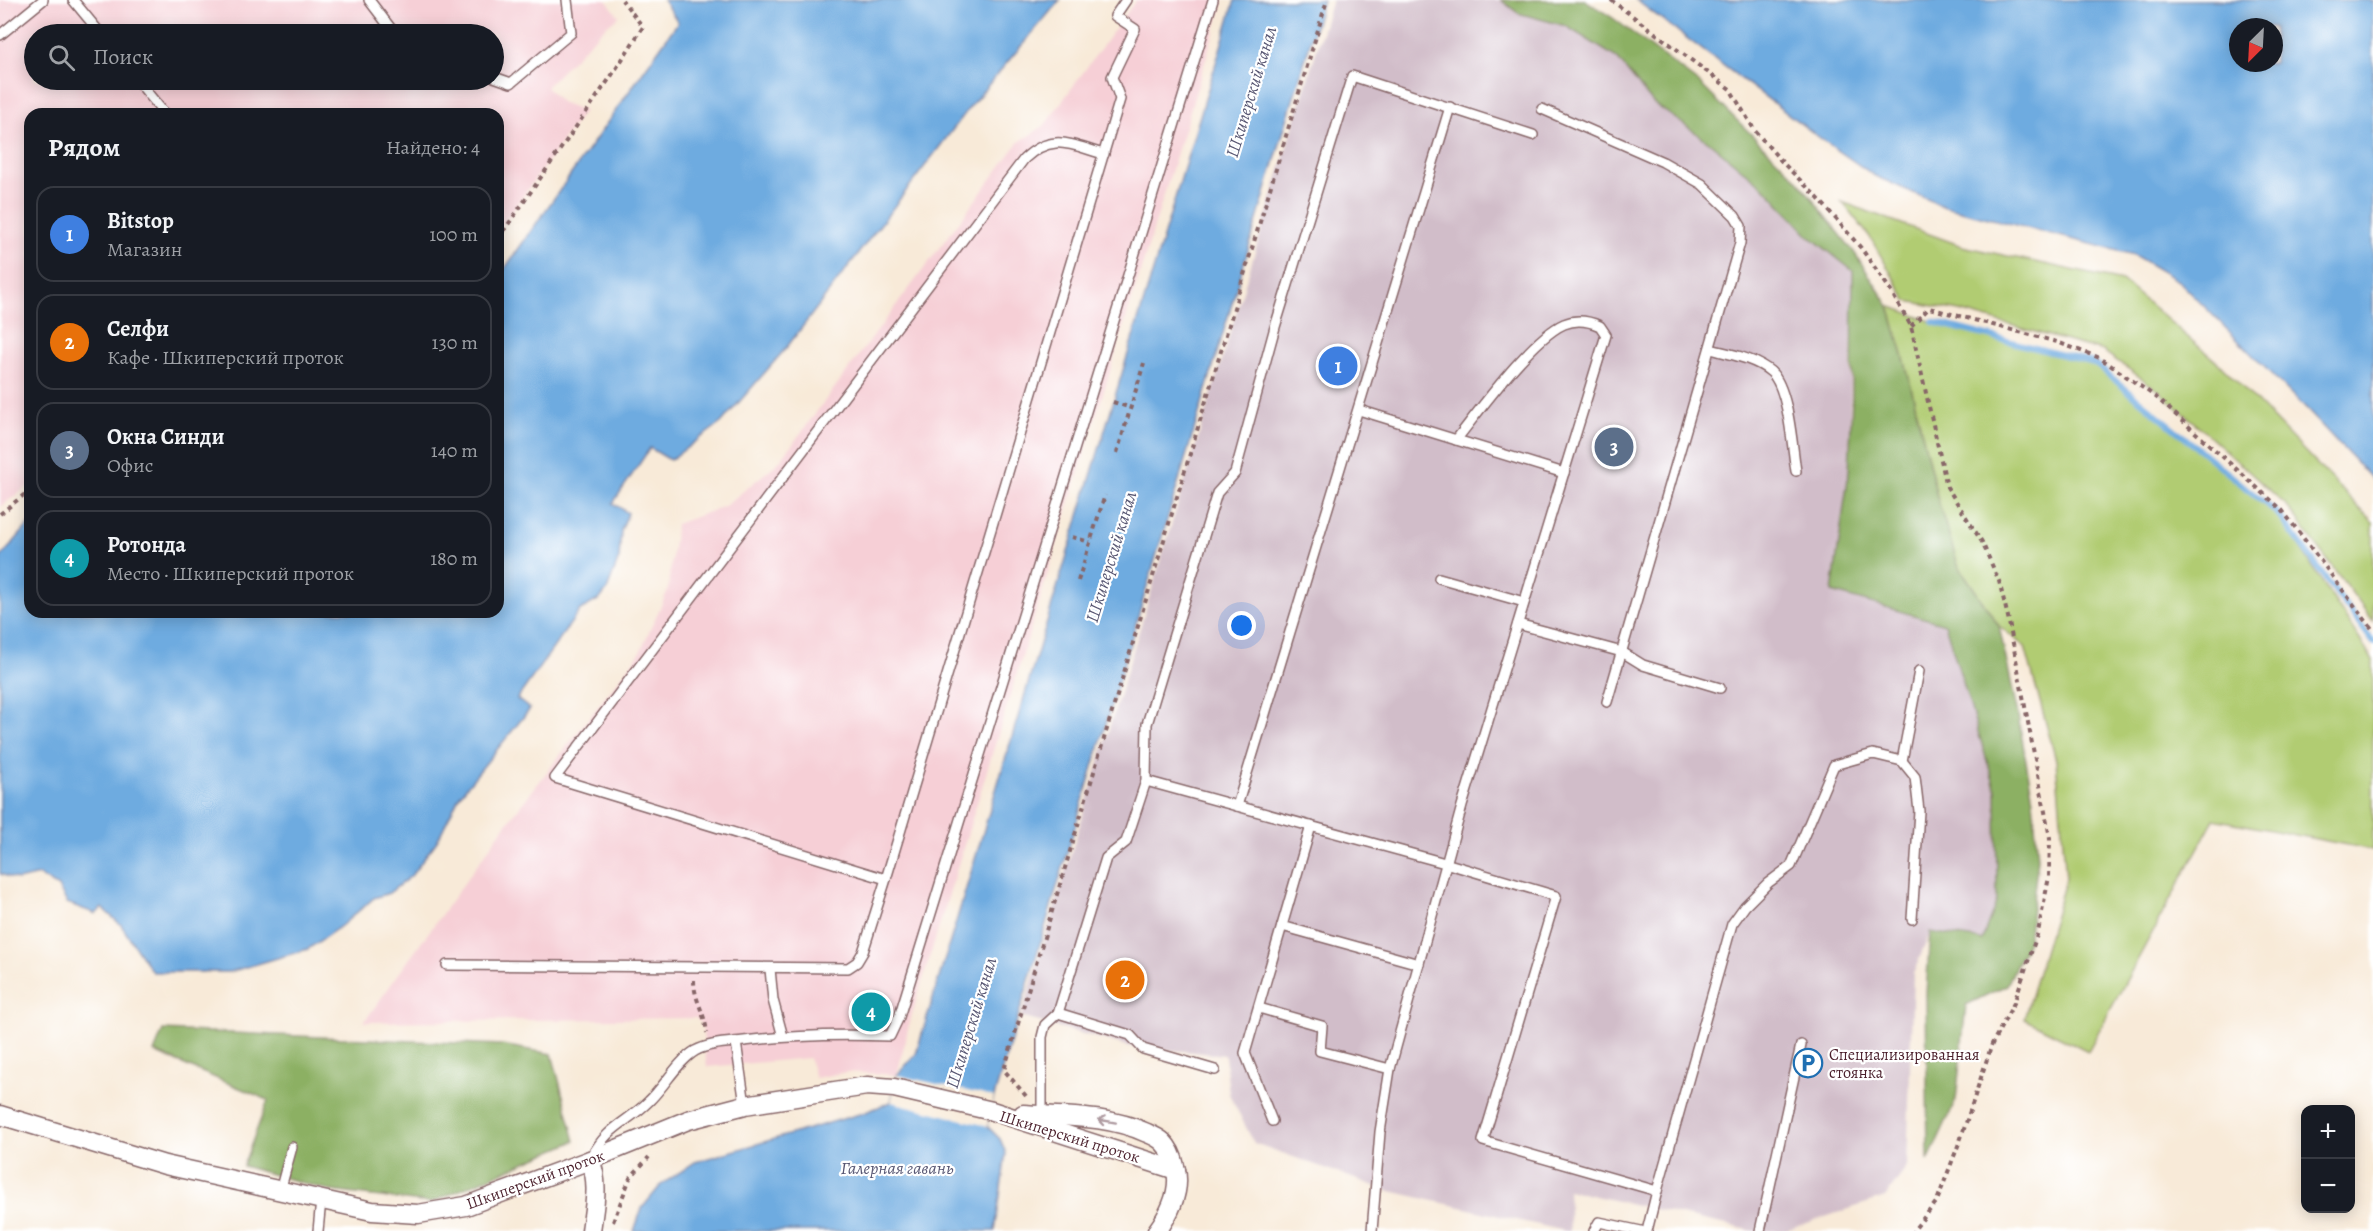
<!DOCTYPE html>
<html lang="ru">
<meta charset="utf-8">
<style>
body{margin:0;font-family:Alegreya,serif;background:#20242c;color:#f1f3f6}
.controls{position:absolute;right:18px;bottom:18px;display:grid;overflow:hidden;border-radius:12px;box-shadow:0 3px 15px #0003}
.controls button{width:54px;height:54px;display:grid;place-items:center;padding:0;border:0;border-bottom:2px solid #363941;background:#171b24;color:#f1f3f6;font:30px sans-serif}
.compass{position:absolute;left:2229px;top:18px;width:54px;height:54px;border-radius:50%;background:#171b24;box-shadow:0 3px 15px #0003;rotate:204deg}
.you{position:absolute;left:1242px;top:626px;width:21px;height:21px;margin:-15px;border:4px solid #fff;border-radius:50%;background:#1a73e8;box-shadow:0 0 0 9px #1a73e833}
.badge{display:grid;place-items:center;width:39px;height:39px;border-radius:50%;background:#8c9099;color:#fff;font-size:20px;font-weight:700}
.pin{position:absolute;translate:-50% -50%;border:3px solid #fff;box-shadow:0 2px 6px #0006}
.list{margin:0;padding:0;list-style:none}
h2{display:flex;justify-content:space-between;align-items:center;height:78px;margin:0;padding:0 24px;font-size:26px}
h2 small{font-size:20px;font-weight:400;color:#9ea1a6}
.list li{display:grid;grid-template-columns:39px 1fr auto;gap:18px;align-items:center;box-sizing:border-box;height:96px;margin:0 12px 12px;padding:0 12px;border:2px solid #363941;border-radius:18px}
.list b{display:block;font-size:22px;white-space:nowrap}
.list p{margin:0;font-size:20px;white-space:nowrap;color:#9ea1a6}
.list em{font-size:20px;font-style:normal;color:#9ea1a6}
.icon{flex:none;width:33px;height:33px;fill:none;stroke:currentColor;stroke-width:2;stroke-linecap:round;stroke-linejoin:round}
.map{position:relative;flex:none;width:2373px;height:1231px;overflow:hidden}
.search{position:absolute;background:#171b24;box-shadow:0 3px 15px #0003;left:24px;top:24px;width:480px;height:66px;display:flex;align-items:center;gap:15px;box-sizing:border-box;padding:0 21px;border-radius:33px;color:#9ea1a6;font-size:22px}
.panel{position:absolute;background:#171b24;box-shadow:0 3px 15px #0003;left:24px;top:108px;width:480px;height:510px;border-radius:18px}
.map>svg:first-child{display:block}
.built{fill:#f6cfd6;fill-rule:evenodd}
.industrial{fill:#d1bdc9}
.green{fill:#b1cc72;stroke:#7e764e;stroke-width:1.5}
.forest{fill:#8cb064;stroke:#6b6848;stroke-width:1.5}
.water{fill:#6eabe0;stroke:#5c6586;stroke-width:1.5;fill-rule:evenodd}
.pier{fill:#f8ead8}
.lines{fill:none;stroke-linecap:round;stroke-linejoin:round}
.stream{stroke:#6eabe0;stroke-width:6}
.lane-casing{stroke:#876668;stroke-width:12}
.street-casing{stroke:#876668;stroke-width:21}
.path{stroke:#876668;stroke-width:4;stroke-dasharray:4.5 4.5;stroke-linecap:butt}
.lane{stroke:#fff;stroke-width:9}
.street{stroke:#fff;stroke-width:18}
.oneway{stroke:#ae9aa0}
.labels{text-anchor:middle;stroke-width:4.5;stroke-linejoin:round;paint-order:stroke}
.poi-label{font-size:16px;fill:#4a1f2b;stroke:#fff;text-anchor:start}
.street-label{font-size:16px;fill:#4a1f2b;stroke:#fff}
.water-label{font-size:18px;font-style:italic;fill:#585773;stroke:#fff}
</style>
<div class="map">
<svg width="2373" height="1231" viewBox="0 0 2373 1231">
<rect width="100%" height="100%" fill="#fff"/>
<filter id="ink" filterUnits="userSpaceOnUse"><feTurbulence type="fractalNoise" baseFrequency=".0167" numOctaves="2"/><feDisplacementMap in="SourceGraphic" scale="12" xChannelSelector="R" yChannelSelector="G"/><feConvolveMatrix kernelMatrix="1 2 1 2 8 2 1 2 1" color-interpolation-filters="sRGB"/></filter>
<filter id="wash" filterUnits="userSpaceOnUse"><feTurbulence type="fractalNoise" baseFrequency=".008" numOctaves="4" result="noise"/><feDisplacementMap in="SourceGraphic" scale="24" xChannelSelector="R" yChannelSelector="G"/><feGaussianBlur stdDeviation="1.35" result="paint"/><feColorMatrix in="noise" values="0 0 0 0 0 0 0 0 0 0 0 0 0 0 0 0 0 1.4 0 .05"/><feComposite in="paint" operator="in"/></filter>
<g filter="url(#wash)">
<rect width="100%" height="100%" fill="#f8ead8"/>
<g class="built">
<path d="M0,0H606L619,16L604,28L546,87L561,102L584,111L498,231V114H30V485L0,507ZM34,34H494V80H34Z"/>
<polygon points="1136,0 1224,0 910,1021 897,1075 847,1072 815,1078 809,1058 707,1067 702,1025 696,1018 364,1022 511,818 639,654 668,590 676,524 725,506 779,462 1019,142 1044,126"/>
</g>
<polygon class="industrial" points="1332,0 1532,0 1596,31 1853,271 1849,471 1832,592 1945,623 1996,790 1997,900 1982,940 1930,933 1913,974 1907,1167 1885,1197 1783,1231 1753,1231 1568,1190 1570,1231 1565,1231 1386,1190 1254,1143 1229,1094 1225,1055 1128,1046 1021,1017"/>
<g class="green">
<polygon points="1842,202 1962,246 2122,281 2223,367 2373,522 2373,621 2286,505 2158,390 2103,351 1960,311 1907,301 1870,237"/>
<polygon points="1889,306 1933,322 2094,363 2279,515 2373,660 2373,850 2214,819 2088,1051 2024,1019 2066,878 2056,760 2025,647 1999,626 1958,565 1939,505 1906,366"/>
</g>
<g class="forest">
<polygon points="1501,0 1585,0 1613,18 1700,84 1797,179 1854,252 1889,306 1906,366 1939,505 1958,565 1999,626 2017,710 2033,800 2038,859 2028,941 2007,985 1966,1005 1956,1100 1928,1161 1926,994 1930,932 1982,940 1997,900 1996,790 1945,624 1832,592 1849,471 1852,398 1853,271 1808,235 1768,191 1709,142 1653,103 1617,58 1566,26 1518,13"/>
<polygon points="163,1030 502,1045 552,1054 575,1141 430,1203 331,1191 243,1166 268,1100 154,1052"/>
</g>
<g class="water">
<polygon points="663,0 1060,0 973,103 787,347 721,423 670,460 650,448 613,503 628,513 621,531 619,558 607,590 600,599 580,610 517,699 530,709 460,795 437,841 411,876 389,893 374,898 341,926 308,949 230,972 152,972 121,925 102,908 96,914 67,903 58,887 39,875 18,880 0,874 0,558 30,523 30,612 498,612 498,278 678,22"/>
<polygon points="1235,0 1323,0 994,1097 987,1126 1000,1139 1006,1153 995,1231 634,1231 642,1208 661,1185 695,1162 863,1113 891,1102 897,1075 916,1054"/>
<path d="M1636,0H2373V480L2308,411L2180,282L2134,255L1945,207L1875,176L1820,138ZM2238,27H2274V63H2238Z"/>
</g>
<polygon class="pier" points="897,1075 994,1097 987,1126 891,1102"/>
<g class="lines">
<polyline class="stream" points="1933,322 2094,363 2279,515 2373,642"/>
</g>
</g>
<g filter="url(#ink)">
<g class="lines">
<g class="lane-casing">
<g id="lane">
<polyline points="73,0 101,34"/>
<polyline points="369,0 395,34"/>
<polyline points="0,35 43,0"/>
<polyline points="494,77 511,83 571,33 567,0"/>
<polyline points="137,80 165,114"/>
<polyline points="1542,109 1663,162 1702,184 1735,216 1741,226 1740,243 1607,702"/>
<path d="M1710,349C1729,354 1755,358 1771,372C1789,389 1792,446 1796,471"/>
<polyline points="1359,410 1564,473"/>
<polyline points="1439,578 1524,602"/>
<polyline points="1518,624 1622,652 1643,665 1720,688"/>
<polyline points="1902,761 1919,671"/>
<polyline points="1146,781 1445,863 1556,896 1483,1141 1657,1191 1647,1231"/>
<polyline points="1237,806 1450,107"/>
<polyline points="886,879 1120,99 1112,77 1135,29 1115,16 1126,0"/>
<polyline points="1282,926 1419,964"/>
<path d="M447,965L848,968L857,962L863,952L886,879L555,778L1024,159C1052,132 1071,145 1104,154"/>
<polyline points="770,969 773,1000 783,1037"/>
<polyline points="1259,1008 1322,1026 1320,1051 1390,1069"/>
<polyline points="1058,1013 1130,1035 1143,1049 1215,1070"/>
<polyline points="736,1042 745,1105"/>
<polyline points="1042,1115 1042,1037 1045,1025 1058,1013 1106,858 1126,842 1146,781 1147,724 1217,493 1235,473 1275,327 1352,76 1533,135"/>
<polyline points="1272,1121 1245,1053 1311,826"/>
<path d="M591,1158C608,1125 626,1124 649,1101C664,1087 678,1061 695,1051C710,1043 728,1043 744,1041C795,1035 838,1034 890,1036L899,1017L1213,0"/>
<polyline points="280,1191 292,1147"/>
<polyline points="1657,1191 1732,924 1745,906 1768,883 1791,866 1834,765 1873,754 1902,761 1915,777 1919,811 1912,919"/>
<polyline points="318,1231 321,1200"/>
<path d="M1372,1231L1380,1132L1390,1069L1462,806L1606,335L1600,326C1589,321 1576,319 1564,324C1532,338 1479,411 1456,440"/>
<polyline points="1594,1231 1599,1222 1641,1231"/>
<polyline points="1760,1231 1801,1045"/>
</g>
</g>
<g class="street-casing">
<g id="street">
<path d="M1023,1114C1065,1117 1108,1115 1147,1133C1152,1135 1159,1138 1163,1142C1170,1149 1173,1157 1175,1166C1182,1189 1170,1213 1157,1231"/>
<polyline points="0,1115 165,1165 372,1211 418,1214 466,1206 590,1160 688,1120 745,1105 867,1086 894,1088 992,1111 1176,1170"/>
<path d="M590,1160C600,1184 594,1206 591,1231"/>
</g>
</g>
<g class="path">
<polyline points="1611,0 1730,89 1755,131 1783,163 1817,197 1861,248 1887,285 1911,326 1947,487 1982,542 1999,581 2008,617 2050,838 2049,877 2038,932 2014,1003 1992,1044 1961,1138 1937,1201 1913,1231"/>
<polyline points="498,239 612,75 643,27 622,0"/>
<polyline points="1911,326 1929,308 2057,342 2100,358 2156,397 2282,510 2373,630"/>
<polyline points="1113,402 1131,408"/>
<polyline points="1117,453 1144,363"/>
<polyline points="0,514 30,490"/>
<polyline points="1072,537 1090,542"/>
<polyline points="1078,581 1105,495"/>
<path d="M694,980C694,1001 705,1012 707,1033"/>
<polyline points="1026,1096 1004,1070 1327,0"/>
<polyline points="613,1222 630,1178 649,1157"/>
</g>
<use href="#lane" class="lane"/>
<use href="#street" class="street"/>
</g>
<defs><path id="oneway-shaft" d="M-6 0H5M1.5-3L5.5 0L1.5 3" fill="none" stroke-width="1.6" stroke-linecap="round" stroke-linejoin="round" transform="scale(1.5)"/></defs>
<use class="oneway" href="#oneway-shaft" transform="translate(1107 1121) rotate(-170)"/>
</g>
<defs>
<g id="parking-ring" transform="scale(1.5)"><circle r="9.5" fill="#fff" stroke="#1f6fb2" stroke-width="1.5"/><path d="M-3.5-5.5H1a3.5 3.5 0 0 1 0 7H-1V5.5H-3.5ZM-1-3.4V-.6H.8a1.4 1.4 0 0 0 0-2.8Z" fill="#1f6fb2"/></g>
</defs>
<g fill-rule="evenodd">
<use href="#parking-ring" x="1808" y="1063"/>
</g>
<g class="labels">
<g class="poi-label">
<text x="1829" y="1060">Специализированная<tspan x="1829" dy="18">стоянка</tspan></text>
</g>
<g class="street-label">
<text transform="translate(1070 1136) rotate(17)" y="6">Шкиперский проток</text>
<text transform="translate(535 1179) rotate(-20)" y="6">Шкиперский проток</text>
</g>
<g class="water-label">
<text transform="translate(1251 92) rotate(-73)" y="6">Шкиперский канал</text>
<text transform="translate(1111 557) rotate(-73)" y="6">Шкиперский канал</text>
<text transform="translate(971 1023) rotate(-73)" y="6">Шкиперский канал</text>
<text x="897" y="1174">Галерная гавань</text>
</g>
</g>
</svg>
<div class="controls">
<button>+</button>
<button>−</button>
</div>
<svg class="compass" viewBox="-18 -18 36 36"><path d="M0-13l5 13h-10z" fill="#e53935"/><path d="M0 13l5-13h-10z" fill="#9ea1a6"/></svg>
<div class="you"></div>
<div class="pin badge" style="left:1338px;top:366px;background:#3f7fe0">1</div>
<div class="pin badge" style="left:1125px;top:980px;background:#e8710a">2</div>
<div class="pin badge" style="left:1614px;top:447px;background:#5c6f8a">3</div>
<div class="pin badge" style="left:871px;top:1012px;background:#0f9aa8">4</div>
<div class="search"><svg class="icon" aria-label="search" viewBox="0 0 24 24"><circle cx="10" cy="10" r="6"/><path d="M15 15l6 6"/></svg>Поиск</div>
<section class="panel">
<h2>Рядом<small>Найдено: 4</small></h2>
<ul class="list">
<li><span class="badge" style="background:#3f7fe0">1</span><div><b>Bitstop</b><p>Магазин</p></div><em>100 m</em></li>
<li><span class="badge" style="background:#e8710a">2</span><div><b>Селфи</b><p>Кафе · Шкиперский проток</p></div><em>130 m</em></li>
<li><span class="badge" style="background:#5c6f8a">3</span><div><b>Окна Синди</b><p>Офис</p></div><em>140 m</em></li>
<li><span class="badge" style="background:#0f9aa8">4</span><div><b>Ротонда</b><p>Место · Шкиперский проток</p></div><em>180 m</em></li>
</ul>
</section>
</div>
